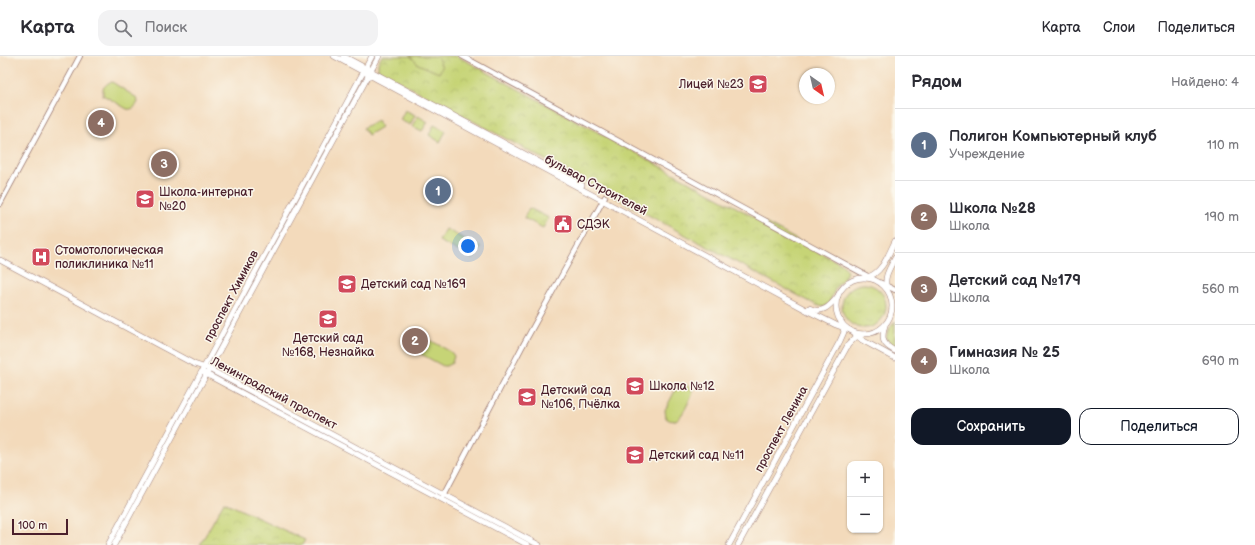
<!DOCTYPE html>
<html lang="ru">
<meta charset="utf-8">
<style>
body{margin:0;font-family:"Balsamiq Sans",sans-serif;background:#f2f2f3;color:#2b2b33}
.controls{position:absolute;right:12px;bottom:12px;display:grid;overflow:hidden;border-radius:8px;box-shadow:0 1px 3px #0004}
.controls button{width:36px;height:36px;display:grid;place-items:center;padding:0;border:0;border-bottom:1px solid #e1e1e2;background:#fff;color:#2b2b33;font:20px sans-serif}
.compass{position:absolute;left:799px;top:12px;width:36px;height:36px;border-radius:50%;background:#fff;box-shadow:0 1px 3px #0004;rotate:146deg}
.scale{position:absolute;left:12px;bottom:10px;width:56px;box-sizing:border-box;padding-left:4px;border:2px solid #4a1f2b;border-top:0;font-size:11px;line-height:14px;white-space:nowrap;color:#4a1f2b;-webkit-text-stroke:3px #fbf7ec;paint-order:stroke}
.you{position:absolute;left:468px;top:190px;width:14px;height:14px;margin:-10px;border:3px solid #fff;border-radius:50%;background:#1a73e8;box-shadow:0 0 0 6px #1a73e833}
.badge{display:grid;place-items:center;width:26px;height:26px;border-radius:50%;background:#111827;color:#fff;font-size:13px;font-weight:700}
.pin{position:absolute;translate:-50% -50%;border:2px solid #fff;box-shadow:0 1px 4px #0006}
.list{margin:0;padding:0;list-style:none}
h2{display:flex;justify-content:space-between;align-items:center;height:52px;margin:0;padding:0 16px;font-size:17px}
h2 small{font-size:13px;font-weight:400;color:#7c7c81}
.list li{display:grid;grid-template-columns:26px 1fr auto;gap:12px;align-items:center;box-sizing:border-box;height:72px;padding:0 16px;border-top:1px solid #e1e1e2}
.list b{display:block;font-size:15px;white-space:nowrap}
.list p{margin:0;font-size:13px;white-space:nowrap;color:#7c7c81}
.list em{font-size:13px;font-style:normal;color:#7c7c81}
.actions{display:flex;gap:8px;padding:12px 16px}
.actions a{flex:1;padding:9px 0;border:1px solid #111827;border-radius:12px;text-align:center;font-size:14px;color:#111827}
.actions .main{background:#111827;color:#fff}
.icon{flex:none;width:22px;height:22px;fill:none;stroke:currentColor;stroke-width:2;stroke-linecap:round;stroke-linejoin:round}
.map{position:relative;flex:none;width:895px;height:489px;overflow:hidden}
header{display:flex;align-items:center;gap:24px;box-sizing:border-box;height:56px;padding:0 20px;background:#fff;border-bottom:1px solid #e1e1e2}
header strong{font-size:19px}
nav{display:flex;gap:22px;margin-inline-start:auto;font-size:14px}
.search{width:280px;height:36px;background:#f2f2f3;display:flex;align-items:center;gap:10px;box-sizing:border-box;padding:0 14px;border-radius:12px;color:#7c7c81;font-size:15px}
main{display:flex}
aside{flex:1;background:#fff}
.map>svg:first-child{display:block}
.grass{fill:url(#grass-tufts);stroke:#887a50}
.park{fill:url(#park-crowns);stroke:#887a50}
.garden{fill:#c6d476;stroke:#887a50}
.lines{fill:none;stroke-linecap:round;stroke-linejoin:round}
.tertiary-casing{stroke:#9e7c73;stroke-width:6}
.secondary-casing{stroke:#9e7c73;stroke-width:6}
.tertiary{stroke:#fff;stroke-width:4.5}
.secondary{stroke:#fff;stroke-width:5}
.labels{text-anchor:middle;stroke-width:3;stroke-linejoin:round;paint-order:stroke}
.poi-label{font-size:12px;fill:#4a1f2b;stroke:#fbf7ec;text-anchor:start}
.street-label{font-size:12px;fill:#4a1f2b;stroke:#fbf7ec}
</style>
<header>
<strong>Карта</strong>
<div class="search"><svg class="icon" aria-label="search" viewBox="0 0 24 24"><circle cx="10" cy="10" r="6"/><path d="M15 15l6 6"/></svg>Поиск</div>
<nav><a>Карта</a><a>Слои</a><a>Поделиться</a></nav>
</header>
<main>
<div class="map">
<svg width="895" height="489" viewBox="0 0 895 489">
<defs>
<pattern id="grass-tufts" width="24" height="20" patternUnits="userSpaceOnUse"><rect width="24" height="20" fill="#c6d476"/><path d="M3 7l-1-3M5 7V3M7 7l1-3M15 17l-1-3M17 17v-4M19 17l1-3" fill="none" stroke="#acb666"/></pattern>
<pattern id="park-crowns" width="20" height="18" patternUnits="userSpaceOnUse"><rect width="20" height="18" fill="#c6d476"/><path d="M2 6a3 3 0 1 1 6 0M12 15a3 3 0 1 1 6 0" fill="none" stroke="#acb666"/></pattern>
</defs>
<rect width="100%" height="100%" fill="#fbf7ec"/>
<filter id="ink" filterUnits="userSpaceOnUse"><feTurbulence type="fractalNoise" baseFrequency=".025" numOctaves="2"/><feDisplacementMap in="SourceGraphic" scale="8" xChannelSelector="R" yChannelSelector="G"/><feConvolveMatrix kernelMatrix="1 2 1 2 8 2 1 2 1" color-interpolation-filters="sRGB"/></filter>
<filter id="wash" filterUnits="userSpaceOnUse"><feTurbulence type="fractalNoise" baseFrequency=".012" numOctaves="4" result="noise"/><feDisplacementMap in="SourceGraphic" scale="16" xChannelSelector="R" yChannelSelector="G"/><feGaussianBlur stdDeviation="0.9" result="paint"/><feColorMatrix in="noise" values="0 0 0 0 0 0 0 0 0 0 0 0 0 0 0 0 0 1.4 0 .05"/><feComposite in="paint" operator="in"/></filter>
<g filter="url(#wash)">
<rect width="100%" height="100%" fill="#f3dabb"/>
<g class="grass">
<polygon points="405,54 415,59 410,69 400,64"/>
<polygon points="418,60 428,66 422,75 412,70"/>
<polygon points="434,69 446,75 440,86 429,79"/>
<circle cx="864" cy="250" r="22"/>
</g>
<g class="park">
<polygon points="382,0 457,0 843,209 846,213 847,216 844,222 836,231 829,247 824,251 816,249 378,14 378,7"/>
<polygon points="377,64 381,71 368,79 363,72"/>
<polygon points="529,152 549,162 543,172 524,162"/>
<path d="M895,265V292L889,288C883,278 890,273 895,265Z"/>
<polygon points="224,446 235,451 305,484 302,489 200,489"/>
</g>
<g class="garden">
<polygon points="410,0 437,0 442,11 439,17 418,8"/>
<path d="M112,26L137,42L138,46C136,51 132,54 127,53L103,39V32L108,27Z"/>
<polygon points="446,173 466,184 460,196 439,185"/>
<polygon points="471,186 481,191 473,203 464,198"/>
<polygon points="430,284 451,296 454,300 452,307 446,310 443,310 421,298 419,293 420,287"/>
<path d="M681,328L690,330L693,336L692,339C687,348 679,373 666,362L665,354L677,331Z"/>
</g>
</g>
<g filter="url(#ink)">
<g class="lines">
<g class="tertiary-casing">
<g id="tertiary">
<polyline points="462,0 873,223"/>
<polyline points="0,148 80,0"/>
<polyline points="881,227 895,234"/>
<polyline points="443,441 522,291 605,141"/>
</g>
</g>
<g class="secondary-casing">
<g id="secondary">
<polyline points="334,0 812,257 836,269 850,274"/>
<polyline points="343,0 582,129"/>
<polyline points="0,204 194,308 209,313 539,489"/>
<path d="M867,221C882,218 889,197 895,185"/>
<circle cx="864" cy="250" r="28"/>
<path d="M887,233C883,221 890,212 895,202"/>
<path d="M809,252C822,259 830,250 838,240"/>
<path d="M885,269C881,283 882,288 895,295"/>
<polyline points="855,278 862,284 895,302"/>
<polyline points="204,317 528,489"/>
<polyline points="108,489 372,0"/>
<polyline points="114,489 379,0"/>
<polyline points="729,489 840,285 844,276 841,265"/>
<polyline points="738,489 848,289 856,281 864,278"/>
</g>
</g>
<use href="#tertiary" class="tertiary"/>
<use href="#secondary" class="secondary"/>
</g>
</g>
<defs>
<g id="school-square" transform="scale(1)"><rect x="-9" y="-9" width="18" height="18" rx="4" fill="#d1495b" stroke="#fbf7ec"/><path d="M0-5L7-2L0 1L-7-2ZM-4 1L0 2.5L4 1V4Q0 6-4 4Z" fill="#fff"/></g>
<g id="civic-square" transform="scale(1)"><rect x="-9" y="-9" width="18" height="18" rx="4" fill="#d1495b" stroke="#fbf7ec"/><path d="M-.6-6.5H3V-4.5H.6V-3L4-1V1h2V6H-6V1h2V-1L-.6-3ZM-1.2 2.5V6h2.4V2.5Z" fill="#fff"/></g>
<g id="hospital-square" transform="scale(1)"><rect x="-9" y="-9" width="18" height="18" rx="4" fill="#d1495b" stroke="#fbf7ec"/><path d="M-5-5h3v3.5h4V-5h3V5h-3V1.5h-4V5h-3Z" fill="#fff"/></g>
</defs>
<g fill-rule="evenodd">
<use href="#school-square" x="758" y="28"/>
<use href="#school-square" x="145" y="143"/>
<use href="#civic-square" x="563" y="168"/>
<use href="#hospital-square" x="41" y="201"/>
<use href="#school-square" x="347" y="228"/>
<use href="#school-square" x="328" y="263"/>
<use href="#school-square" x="635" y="330"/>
<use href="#school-square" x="527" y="341"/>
<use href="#school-square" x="635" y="399"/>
</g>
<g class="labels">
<g class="poi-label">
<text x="744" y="32" text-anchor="end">Лицей №23</text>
<text x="159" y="140">Школа-интернат<tspan x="159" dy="14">№20</tspan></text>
<text x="577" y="172">СДЭК</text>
<text x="55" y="198">Стомотологическая<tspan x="55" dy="14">поликлиника №11</tspan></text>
<text x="361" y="232">Детский сад №169</text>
<text x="328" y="286" text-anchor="middle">Детский сад<tspan x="328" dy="14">№168, Незнайка</tspan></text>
<text x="649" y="334">Школа №12</text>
<text x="541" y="338">Детский сад<tspan x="541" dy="14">№106, Пчёлка</tspan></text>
<text x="649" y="403">Детский сад №11</text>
</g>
<g class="street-label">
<text transform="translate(596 129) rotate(28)" y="4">бульвар Строителей</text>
<text transform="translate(231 240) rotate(-62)" y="4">проспект Химиков</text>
<text transform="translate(274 337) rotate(28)" y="4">Ленинградский проспект</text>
<text transform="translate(781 373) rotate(-61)" y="4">проспект Ленина</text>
</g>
</g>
</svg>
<div class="controls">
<button>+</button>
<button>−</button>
</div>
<svg class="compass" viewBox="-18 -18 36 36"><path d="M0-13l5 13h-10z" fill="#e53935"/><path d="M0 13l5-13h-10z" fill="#7c7c81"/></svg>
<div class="scale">100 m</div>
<div class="you"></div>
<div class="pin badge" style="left:438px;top:135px;background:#5c6f8a">1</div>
<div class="pin badge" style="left:415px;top:285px;background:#8d6e63">2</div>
<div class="pin badge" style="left:164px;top:108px;background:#8d6e63">3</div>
<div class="pin badge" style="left:101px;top:67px;background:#8d6e63">4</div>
</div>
<aside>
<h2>Рядом<small>Найдено: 4</small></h2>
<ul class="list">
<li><span class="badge" style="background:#5c6f8a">1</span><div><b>Полигон Компьютерный клуб</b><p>Учреждение</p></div><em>110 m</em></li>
<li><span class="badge" style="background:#8d6e63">2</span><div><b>Школа №28</b><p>Школа</p></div><em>190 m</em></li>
<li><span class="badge" style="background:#8d6e63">3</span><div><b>Детский сад №179</b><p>Школа</p></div><em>560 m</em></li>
<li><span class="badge" style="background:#8d6e63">4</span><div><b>Гимназия № 25</b><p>Школа</p></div><em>690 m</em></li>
</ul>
<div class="actions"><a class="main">Сохранить</a><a>Поделиться</a></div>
</aside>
</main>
